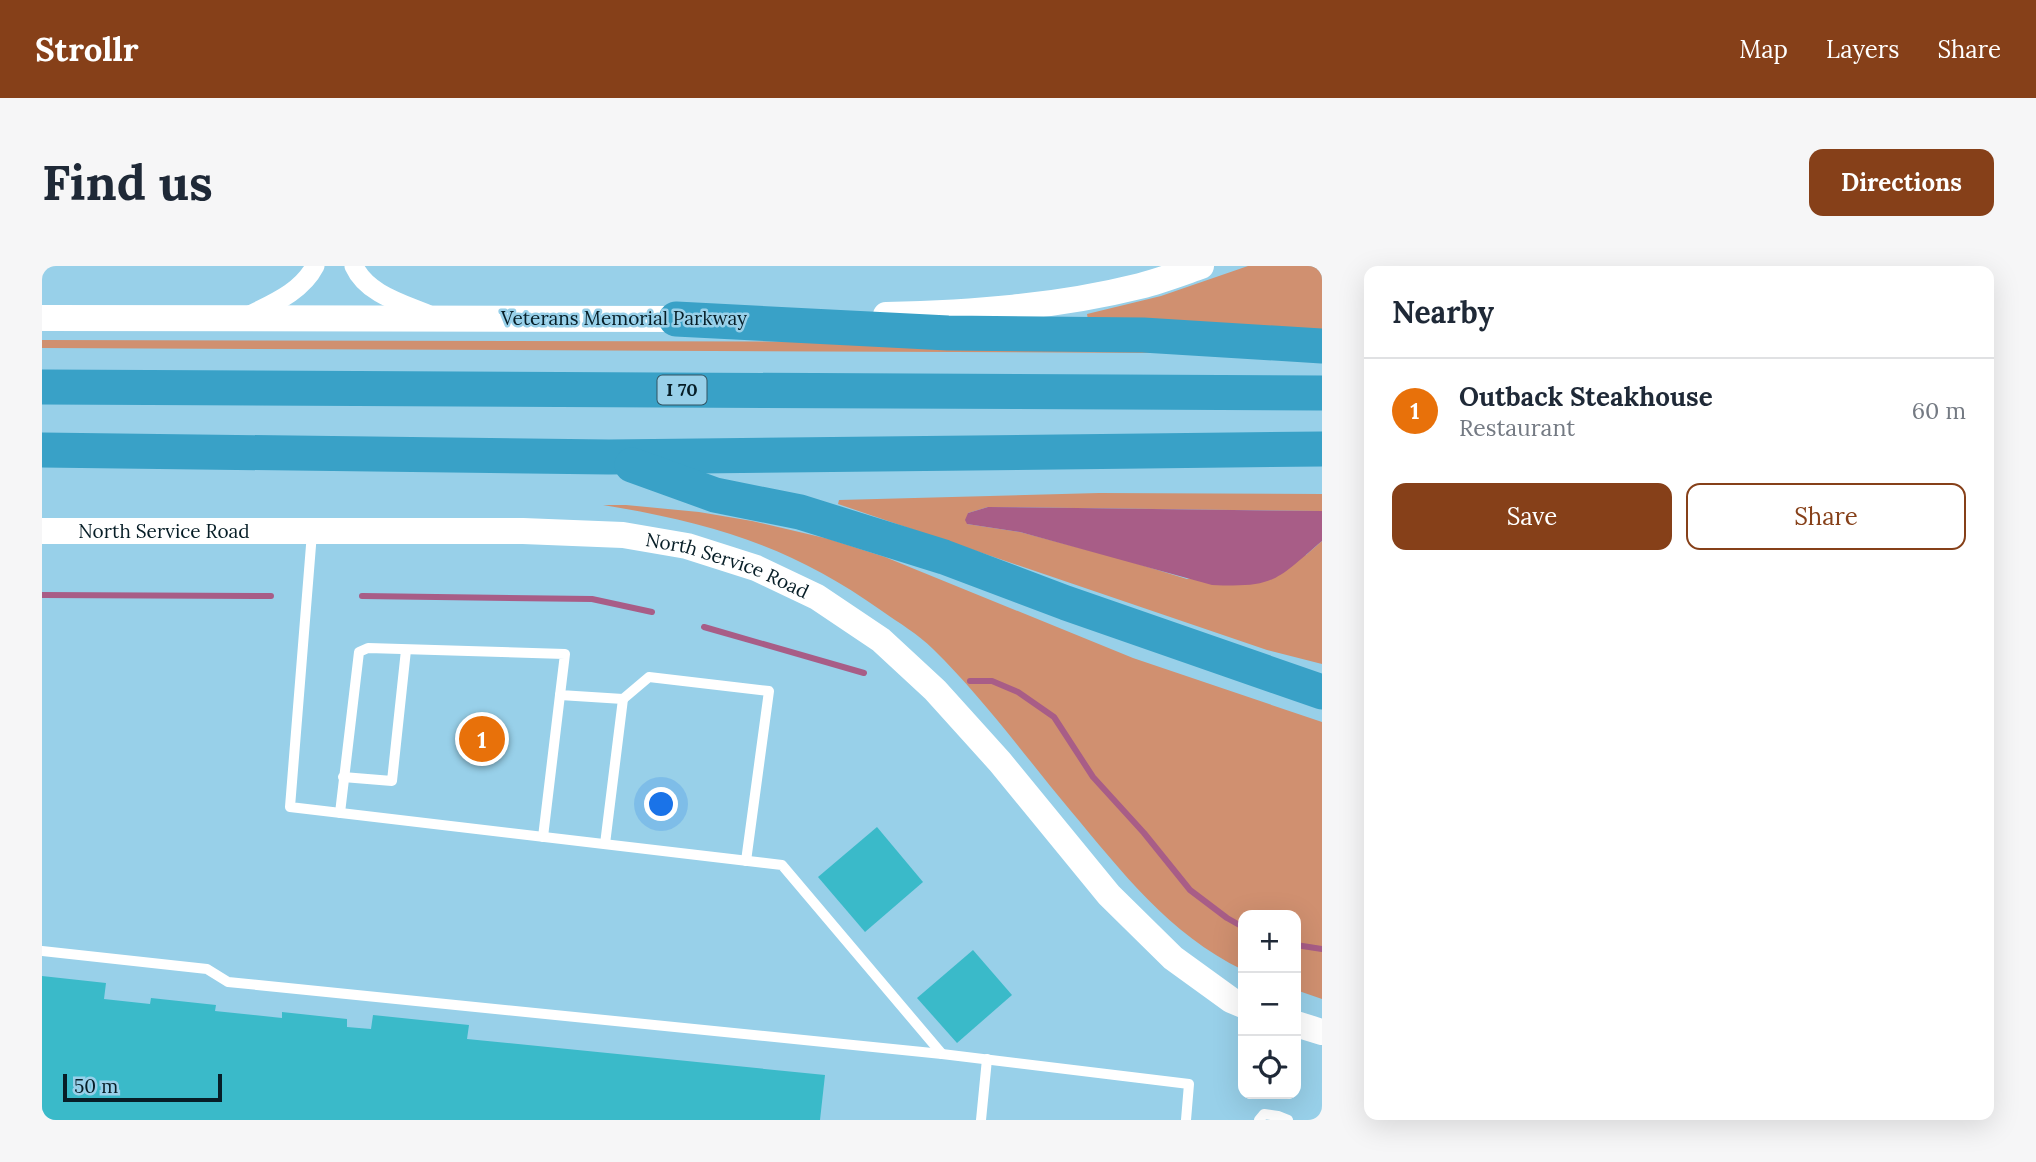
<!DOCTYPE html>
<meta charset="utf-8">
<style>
body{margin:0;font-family:Lora,serif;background:#f6f6f7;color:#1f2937}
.controls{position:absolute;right:21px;bottom:21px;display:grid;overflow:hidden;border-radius:14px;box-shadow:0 7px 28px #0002}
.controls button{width:63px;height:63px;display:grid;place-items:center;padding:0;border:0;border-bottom:2px solid #e0e1e3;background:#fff;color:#1f2937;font:35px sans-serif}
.scale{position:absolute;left:21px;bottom:18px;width:159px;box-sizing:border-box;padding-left:7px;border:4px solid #071e27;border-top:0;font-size:19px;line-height:24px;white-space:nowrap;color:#071e27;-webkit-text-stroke:5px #98d0e9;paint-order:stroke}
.you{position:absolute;left:620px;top:539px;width:24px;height:24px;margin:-18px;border:5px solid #fff;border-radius:50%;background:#1a73e8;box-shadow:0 0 0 10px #1a73e833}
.badge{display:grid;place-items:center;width:46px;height:46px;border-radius:50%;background:#864019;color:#fff;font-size:23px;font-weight:700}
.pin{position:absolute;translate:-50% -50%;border:4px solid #fff;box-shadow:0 2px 7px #0006}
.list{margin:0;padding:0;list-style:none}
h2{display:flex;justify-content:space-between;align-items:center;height:91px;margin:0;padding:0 28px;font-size:30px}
h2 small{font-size:23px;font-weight:400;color:#747a83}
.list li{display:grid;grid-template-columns:46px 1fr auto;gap:21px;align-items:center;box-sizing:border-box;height:105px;padding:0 28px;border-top:2px solid #e0e1e3}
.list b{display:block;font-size:26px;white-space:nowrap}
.list p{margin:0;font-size:23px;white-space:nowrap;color:#747a83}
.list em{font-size:23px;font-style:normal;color:#747a83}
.actions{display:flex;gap:14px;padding:21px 28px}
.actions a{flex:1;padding:16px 0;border:2px solid #864019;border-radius:14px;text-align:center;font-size:24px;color:#864019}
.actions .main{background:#864019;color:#fff}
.icon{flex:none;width:38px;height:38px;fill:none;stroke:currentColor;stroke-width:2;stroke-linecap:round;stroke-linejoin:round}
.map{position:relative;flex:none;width:1280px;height:854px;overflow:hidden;border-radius:14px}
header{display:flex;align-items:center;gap:42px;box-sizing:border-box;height:98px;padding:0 35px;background:#864019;color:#fff}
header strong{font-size:33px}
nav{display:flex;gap:38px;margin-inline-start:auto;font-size:24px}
.intro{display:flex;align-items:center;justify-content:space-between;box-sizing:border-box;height:168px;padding:0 42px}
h1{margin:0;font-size:49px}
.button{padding:18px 32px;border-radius:14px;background:#864019;color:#fff;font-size:24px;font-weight:700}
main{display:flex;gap:42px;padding:0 42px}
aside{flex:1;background:#fff;border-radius:14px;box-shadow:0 7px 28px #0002}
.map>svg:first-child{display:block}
.green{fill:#d09070}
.water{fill:#a85d87}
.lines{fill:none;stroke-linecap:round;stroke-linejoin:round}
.stream{stroke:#a85d87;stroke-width:6}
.building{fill:#3abac9}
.lane{stroke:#fff;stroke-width:10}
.street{stroke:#fff;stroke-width:19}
.secondary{stroke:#fff;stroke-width:26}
.highway{stroke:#39a1c7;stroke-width:35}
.labels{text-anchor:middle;stroke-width:5;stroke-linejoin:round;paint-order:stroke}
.shield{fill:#98d0e9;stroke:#325361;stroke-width:2}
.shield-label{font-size:18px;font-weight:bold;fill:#071e27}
.street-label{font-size:19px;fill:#071e27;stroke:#98d0e9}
</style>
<header>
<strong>Strollr</strong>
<nav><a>Map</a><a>Layers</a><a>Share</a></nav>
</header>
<div class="intro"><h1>Find us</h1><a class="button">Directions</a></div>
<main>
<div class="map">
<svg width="1280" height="854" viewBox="0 0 1280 854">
<rect width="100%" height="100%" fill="#98d0e9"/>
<g class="green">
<polygon points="1206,0 1280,0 1280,65 1046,54 1045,48 1119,30"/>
<polygon points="0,74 893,76 1121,87 0,82"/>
<polygon points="1057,227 1280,228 1280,245 946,241 926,247 925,258 978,266 1083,294 1145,313 1264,289 1280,275 1280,398 1225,384 796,238 797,234"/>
<path d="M561,239H584L657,246L710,255L787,273L843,291L1091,392L1280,456V733L1254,724V649H1201V704C1127,668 1080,606 1028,544C983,490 941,432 891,383C876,368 857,357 840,345C749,280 670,257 561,239Z"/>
</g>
<path class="water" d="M946,241L1280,245V275C1234,314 1233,322 1170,319L978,266L925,258L923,254L926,247Z"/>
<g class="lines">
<g class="stream">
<polyline points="0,329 229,330"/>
<polyline points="320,330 550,333 610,346"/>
<polyline points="662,361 822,407"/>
<polyline points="928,415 950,415 976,426 1012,451 1051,511 1102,567 1148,624 1185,652 1201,661"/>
<polyline points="1254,679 1280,683"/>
</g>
</g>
<g class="building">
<polygon points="835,561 881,616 823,666 776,611"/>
<polygon points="931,684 970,729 915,777 875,732"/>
<polygon points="0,710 64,717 62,733 108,738 109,732 174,739 173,745 240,752 240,746 305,753 305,761 329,763 331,749 427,759 425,773 783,809 778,854 0,854"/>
</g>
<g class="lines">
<g class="lane">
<polyline points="270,267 248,541 740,599 900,788"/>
<polyline points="581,433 607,411 727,425 704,595"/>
<polyline points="301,511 350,515 364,384"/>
<polyline points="298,547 317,386 326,382 523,388 518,429 581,433 563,578"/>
<polyline points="501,571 518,429"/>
<polyline points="0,685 165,703 186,716 900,788 1147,818 1144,854"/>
<polyline points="939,854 945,793"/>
<polyline points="1217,854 1222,848 1236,850 1246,854"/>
</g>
<g class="street">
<path d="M312,0C325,29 363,38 390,50"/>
<path d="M202,52C229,38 259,27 273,0"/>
</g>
<g class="secondary">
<path d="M844,49C929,47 1014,41 1098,20C1118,15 1139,7 1159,0"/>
<polyline points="0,52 651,53"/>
<path id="s1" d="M0,265H481L581,269L645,280L714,302L775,331L839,374L893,424L958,496L1067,629L1131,692L1189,734L1201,739"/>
<polyline points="1254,758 1280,766"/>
</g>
<g class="highway">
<polyline points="634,53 906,67 1101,69 1280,80"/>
<polyline points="0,121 1280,127"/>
<polyline points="0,184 567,191 1280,183"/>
<polyline points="590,199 673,229 758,246 902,291 1024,337 1280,426"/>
</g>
</g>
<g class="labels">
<rect class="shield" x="615.5" y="109.5" width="49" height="29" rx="5"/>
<g class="shield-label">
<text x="640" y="130">I 70</text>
</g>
<g class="street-label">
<text x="582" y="59">Veterans Memorial Parkway</text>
<text dy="7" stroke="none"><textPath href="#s1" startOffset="122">North Service Road</textPath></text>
<text dy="7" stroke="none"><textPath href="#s1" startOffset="690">North Service Road</textPath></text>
</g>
</g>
</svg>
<div class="controls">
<button>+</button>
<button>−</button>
<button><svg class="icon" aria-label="locate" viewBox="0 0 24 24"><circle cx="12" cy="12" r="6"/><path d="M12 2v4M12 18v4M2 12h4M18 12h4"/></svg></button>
</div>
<div class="scale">50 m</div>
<div class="you"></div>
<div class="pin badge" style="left:440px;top:473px;background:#e8710a">1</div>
</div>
<aside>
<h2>Nearby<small></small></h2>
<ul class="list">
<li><span class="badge" style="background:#e8710a">1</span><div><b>Outback Steakhouse</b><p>Restaurant</p></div><em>60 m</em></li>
</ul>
<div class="actions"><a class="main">Save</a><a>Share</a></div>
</aside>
</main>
